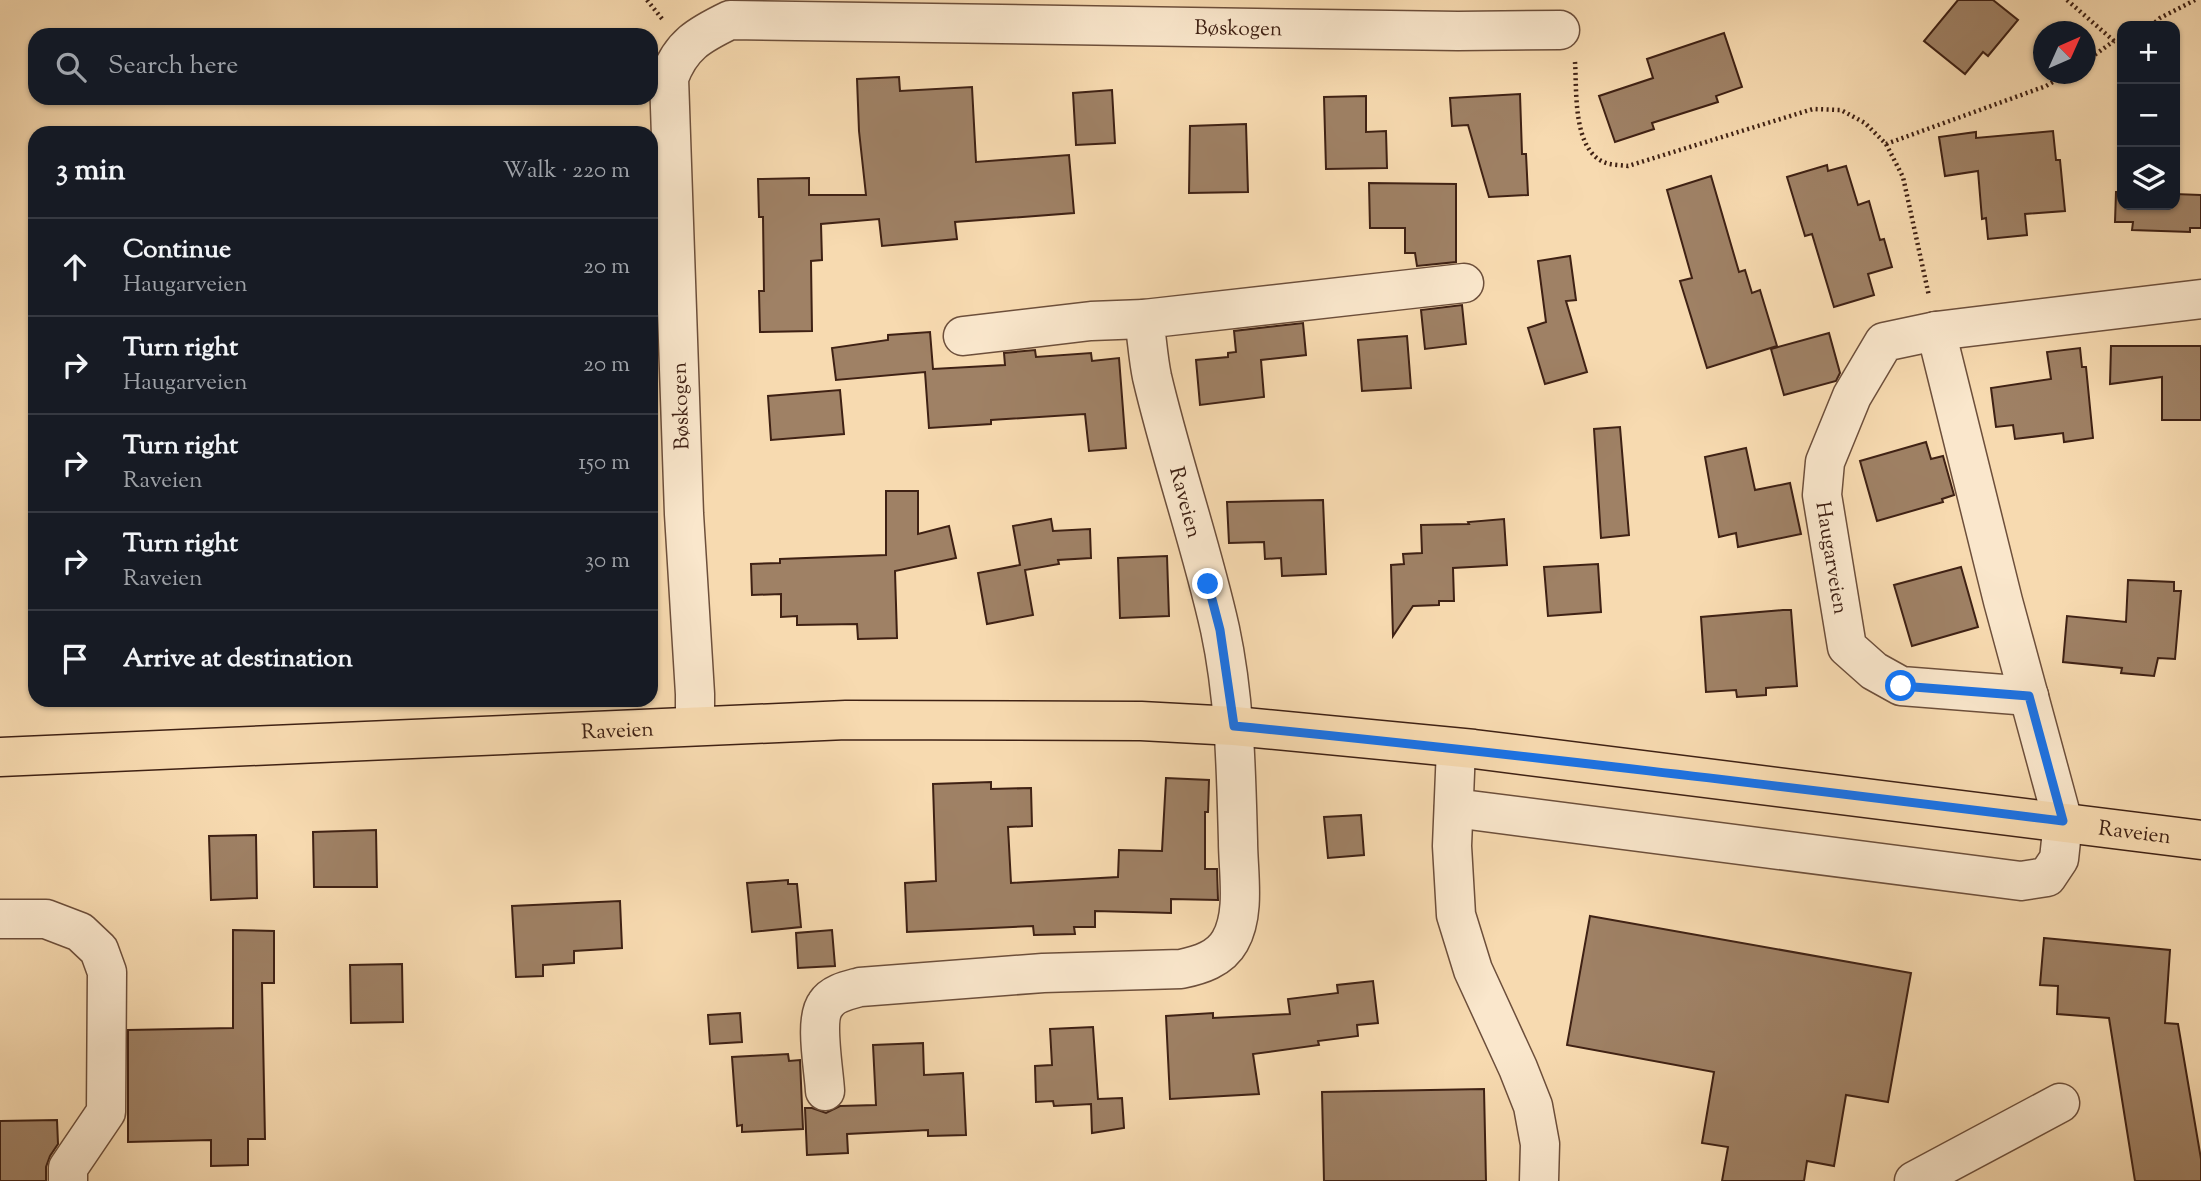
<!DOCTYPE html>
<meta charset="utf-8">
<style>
body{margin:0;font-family:"Sorts Mill Goudy",serif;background:#20242c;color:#f1f3f6}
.controls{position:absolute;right:21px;top:21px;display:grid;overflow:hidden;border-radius:14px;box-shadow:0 2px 5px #0004}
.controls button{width:63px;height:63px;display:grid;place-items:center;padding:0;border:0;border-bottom:2px solid #363941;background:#171b24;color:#f1f3f6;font:35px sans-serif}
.compass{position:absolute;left:2033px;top:21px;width:63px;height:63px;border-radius:50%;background:#171b24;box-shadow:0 2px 5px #0004;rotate:45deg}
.stop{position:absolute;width:21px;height:21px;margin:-16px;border:5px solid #1a73e8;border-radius:50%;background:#fff}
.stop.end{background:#1a73e8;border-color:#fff;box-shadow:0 2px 7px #0008}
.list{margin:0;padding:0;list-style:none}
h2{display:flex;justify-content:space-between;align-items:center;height:91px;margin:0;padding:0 28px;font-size:30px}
h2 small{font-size:23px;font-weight:400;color:#9ea1a6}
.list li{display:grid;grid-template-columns:46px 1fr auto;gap:21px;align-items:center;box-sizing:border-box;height:98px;padding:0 28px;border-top:2px solid #363941}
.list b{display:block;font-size:26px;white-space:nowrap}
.list p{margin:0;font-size:23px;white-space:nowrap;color:#9ea1a6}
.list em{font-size:23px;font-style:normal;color:#9ea1a6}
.icon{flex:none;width:38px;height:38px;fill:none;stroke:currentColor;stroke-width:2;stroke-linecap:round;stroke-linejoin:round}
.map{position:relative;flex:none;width:2201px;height:1181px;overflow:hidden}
.search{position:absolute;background:#171b24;box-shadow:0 2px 5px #0004;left:28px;top:28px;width:630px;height:77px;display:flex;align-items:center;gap:18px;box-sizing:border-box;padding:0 24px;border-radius:21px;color:#9ea1a6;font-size:26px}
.panel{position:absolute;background:#171b24;box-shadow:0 2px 5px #0004;left:28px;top:126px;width:630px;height:581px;border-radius:21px}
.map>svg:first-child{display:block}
.building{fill:#9f8165;stroke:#3f2114;stroke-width:2}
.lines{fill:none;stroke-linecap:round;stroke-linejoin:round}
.minor-casing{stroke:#6d4f3b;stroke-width:41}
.major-casing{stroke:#3f2114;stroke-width:41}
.path{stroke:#3f2114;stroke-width:4.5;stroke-dasharray:2 3.5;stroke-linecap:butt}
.minor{stroke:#fae7cc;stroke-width:38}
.major{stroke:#f7dab0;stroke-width:38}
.route{stroke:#1a73e8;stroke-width:9}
.labels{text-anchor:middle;stroke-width:5;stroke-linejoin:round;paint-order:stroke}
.street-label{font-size:21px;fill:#3f2114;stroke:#fae7cc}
</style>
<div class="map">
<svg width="2201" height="1181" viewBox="0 0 2201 1181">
<rect width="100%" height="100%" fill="#f7dab0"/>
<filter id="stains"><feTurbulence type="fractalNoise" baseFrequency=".00286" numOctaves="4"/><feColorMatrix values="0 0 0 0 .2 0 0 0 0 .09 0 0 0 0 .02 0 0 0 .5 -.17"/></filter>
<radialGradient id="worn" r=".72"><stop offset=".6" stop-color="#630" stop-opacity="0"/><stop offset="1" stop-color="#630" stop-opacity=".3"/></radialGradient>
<g class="building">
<polygon points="1958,0 1993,0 2018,20 1988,56 1983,52 1965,74 1924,41"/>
<polygon points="1724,33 1742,87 1716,96 1718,102 1652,123 1654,129 1615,142 1599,96 1653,78 1647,59"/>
<polygon points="899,77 900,91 972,87 976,162 1069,155 1074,213 955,222 957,239 882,246 879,219 821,224 822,260 811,261 812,331 760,332 759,291 764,291 763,217 759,217 758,179 809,178 809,195 866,195 859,131 857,79"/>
<polygon points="1112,90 1115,143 1076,145 1073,93"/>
<polygon points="1520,94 1522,154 1526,154 1528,195 1489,197 1468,125 1452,126 1450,98"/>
<polygon points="1366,96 1366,132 1386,131 1387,168 1326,169 1324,97"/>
<polygon points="1246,124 1248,192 1189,193 1190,126"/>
<polygon points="2053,131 2056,160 2060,160 2065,211 2025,214 2027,235 1988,239 1986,218 1982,219 1978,171 1945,176 1939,137 1976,132 1976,138"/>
<polygon points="1827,165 1828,171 1846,166 1858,205 1869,201 1880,240 1884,239 1892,267 1868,274 1874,295 1834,307 1812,234 1805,236 1787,177"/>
<polygon points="1711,176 1739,272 1745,270 1752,293 1760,290 1777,346 1707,368 1680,281 1692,278 1667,190"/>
<polygon points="1369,183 1456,184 1456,262 1417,266 1415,253 1405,253 1405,228 1370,228"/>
<polygon points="2116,192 2122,192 2122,205 2175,205 2175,194 2201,195 2201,228 2190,228 2190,232 2132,230 2133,222 2115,222"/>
<polygon points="1570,256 1576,300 1566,301 1587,372 1545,384 1528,328 1546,322 1538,261"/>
<polygon points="1462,305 1466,344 1425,349 1421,310"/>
<polygon points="1303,323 1306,355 1261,360 1264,397 1200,405 1196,360 1228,357 1228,353 1236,352 1234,331"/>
<polygon points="930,332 933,369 1005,365 1004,353 1035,350 1036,357 1091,353 1092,361 1119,358 1126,448 1089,451 1085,414 991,420 991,424 929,428 925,372 836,380 832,348 888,340 888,335"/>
<polygon points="1829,333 1840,373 1836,381 1784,395 1771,349"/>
<polygon points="1407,336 1411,388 1362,391 1358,340"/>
<polygon points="2111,346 2201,346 2201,420 2162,420 2162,377 2110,384"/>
<polygon points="2080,348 2082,367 2086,367 2093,438 2064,442 2063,433 2015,439 2013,425 1996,427 1991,388 2051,379 2047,352"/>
<polygon points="840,390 844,434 771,440 768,396"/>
<polygon points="1620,427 1629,535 1601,538 1594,429"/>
<polygon points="1926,442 1931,459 1943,456 1954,495 1942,499 1943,502 1877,521 1860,461"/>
<polygon points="1746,448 1755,490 1790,483 1801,534 1738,547 1736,533 1719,537 1705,457"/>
<polygon points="886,491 918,491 918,534 949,526 956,558 895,571 897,638 858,639 857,624 797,625 797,616 781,617 781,594 752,595 751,564 780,563 780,559 886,555"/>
<polygon points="1323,500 1326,574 1282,576 1281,558 1265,559 1264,542 1229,543 1227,502"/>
<polygon points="1051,519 1053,531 1090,529 1091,558 1058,560 1059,564 1025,570 1033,615 987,624 978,573 1020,565 1013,526"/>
<polygon points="1504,519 1507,565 1453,568 1454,601 1439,601 1439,605 1413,606 1393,636 1391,565 1404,564 1403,554 1422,553 1421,525 1469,524 1468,522"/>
<polygon points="1167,556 1169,616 1120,618 1118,558"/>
<polygon points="1598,564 1601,612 1548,616 1544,567"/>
<polygon points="1961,567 1978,627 1912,646 1894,585"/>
<polygon points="2128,580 2174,582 2174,591 2181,591 2175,659 2158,658 2154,676 2121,673 2122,668 2063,662 2067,616 2126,622"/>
<polygon points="1783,610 1791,610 1797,686 1766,688 1766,695 1737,697 1736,690 1706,692 1701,617"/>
<polygon points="1166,778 1209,780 1208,812 1205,812 1205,869 1217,869 1218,900 1171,899 1171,913 1095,911 1095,927 1074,927 1075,934 1034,935 1033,926 907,932 905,883 936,881 933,784 991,782 991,789 1031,788 1032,826 1008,827 1011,883 1118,877 1119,850 1162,851"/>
<polygon points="1361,815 1364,855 1328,858 1324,817"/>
<polygon points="376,830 377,887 314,887 313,832"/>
<polygon points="256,835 257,898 211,900 209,836"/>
<polygon points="788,880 788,884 797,884 801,927 752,932 747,883"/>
<polygon points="620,901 622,948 574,951 574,963 543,965 543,976 516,977 512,906"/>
<polygon points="1590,916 1911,973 1888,1102 1846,1095 1834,1166 1807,1161 1804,1181 1722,1181 1728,1147 1702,1143 1714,1072 1567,1045"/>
<polygon points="233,930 274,931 274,983 262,983 265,1139 248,1139 248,1165 211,1166 211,1140 128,1142 128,1030 233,1028"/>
<polygon points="832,930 835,966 798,968 796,933"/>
<polygon points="2044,938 2170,950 2165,1023 2178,1024 2201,1159 2201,1181 2135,1181 2109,1018 2057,1014 2058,986 2040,985"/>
<polygon points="402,964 403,1022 351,1023 350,965"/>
<polygon points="1373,981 1378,1023 1357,1025 1358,1036 1318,1041 1319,1045 1253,1054 1259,1094 1170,1099 1166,1016 1213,1013 1213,1018 1290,1014 1288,999 1338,993 1337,985"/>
<polygon points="740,1013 742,1042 710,1044 708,1015"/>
<polygon points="1093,1027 1098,1099 1122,1098 1124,1128 1092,1133 1091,1104 1054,1106 1053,1101 1036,1102 1035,1066 1052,1065 1050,1029"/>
<polygon points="923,1043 924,1075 963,1073 966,1135 928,1136 928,1130 847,1134 848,1153 807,1155 805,1108 812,1108 826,1113 840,1106 876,1105 873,1045"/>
<polygon points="788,1054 789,1061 800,1060 803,1129 742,1132 742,1125 737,1126 732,1057"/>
<polygon points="1484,1089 1486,1181 1324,1181 1322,1092"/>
<polygon points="57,1120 58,1144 50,1156 46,1167 46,1181 0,1181 0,1121"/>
</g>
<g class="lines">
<g class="minor-casing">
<g id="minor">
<path id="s1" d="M1936,331L1884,342L1852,396L1825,462L1822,495L1847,647L1874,671L1901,686L2029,696"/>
<polyline points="963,336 1091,321 1144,319"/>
<path id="s2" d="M695,726V694L684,514L669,78C681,45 699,35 730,20L1458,31L1560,30"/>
<polyline points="1456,748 1452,846 1456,915 1473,970 1518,1068 1533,1106 1540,1144 1539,1181"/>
<polyline points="1454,808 2021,881 2047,877 2059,859 2063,822 2003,601 1936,331 2201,299"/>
<polyline points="0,919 46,919 80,932 99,950 107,972 106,1112 68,1168 68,1181"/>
<path d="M825,1091C824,1070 814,1019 826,1004C833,993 849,990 860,987L1043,973L1181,969C1200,965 1220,959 1230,941C1246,913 1238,872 1238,841C1236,770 1235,699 1220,629C1201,544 1172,462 1152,377C1148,358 1147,338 1144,319L1464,283"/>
<polyline points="1914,1181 2060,1103"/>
</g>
</g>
<g class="major-casing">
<g id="major">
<path id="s3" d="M0,757L846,720L1141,721L1234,726L1474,749L2201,840"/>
</g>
</g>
<g class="path">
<polyline points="647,0 663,20"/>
<polyline points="2067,0 2114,41"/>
<polyline points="2151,26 2160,18 2195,0"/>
<polyline points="2086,61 2114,41 2122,41"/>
<path d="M1575,62C1577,90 1572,151 1606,163C1612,165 1621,165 1628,166L1813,109L1841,110L1865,123L1886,144L1903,177L1929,296"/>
<polyline points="1886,144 2046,86 2066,74"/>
</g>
<use href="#minor" class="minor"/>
<use href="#major" class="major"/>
</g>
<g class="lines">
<path class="route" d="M1208,584L1220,630L1234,726C1511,753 1787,787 2063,821L2029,696L1901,686"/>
</g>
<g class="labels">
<g class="street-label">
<text dy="7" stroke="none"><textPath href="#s2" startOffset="1244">Bøskogen</textPath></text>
<text transform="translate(680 406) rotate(-92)" y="7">Bøskogen</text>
<text transform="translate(1186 502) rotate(75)" y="7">Raveien</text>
<text dy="7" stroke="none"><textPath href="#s1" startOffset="284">Haugarveien</textPath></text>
<text dy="7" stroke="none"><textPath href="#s3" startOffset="618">Raveien</textPath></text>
<text dy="7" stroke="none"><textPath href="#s3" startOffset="2142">Raveien</textPath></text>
</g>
</g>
<rect width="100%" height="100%" filter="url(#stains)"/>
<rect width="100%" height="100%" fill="url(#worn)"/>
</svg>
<div class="controls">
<button>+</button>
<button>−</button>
<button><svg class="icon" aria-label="layers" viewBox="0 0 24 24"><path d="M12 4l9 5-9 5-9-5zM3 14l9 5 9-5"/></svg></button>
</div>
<svg class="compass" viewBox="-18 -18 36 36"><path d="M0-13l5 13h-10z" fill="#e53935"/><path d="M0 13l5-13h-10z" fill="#9ea1a6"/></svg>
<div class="stop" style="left:1901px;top:686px"></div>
<div class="stop end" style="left:1208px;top:584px"></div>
<div class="search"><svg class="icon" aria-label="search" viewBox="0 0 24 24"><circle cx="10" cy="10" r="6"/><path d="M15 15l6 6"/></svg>Search here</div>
<section class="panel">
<h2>3 min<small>Walk · 220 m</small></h2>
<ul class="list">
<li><svg class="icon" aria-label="ahead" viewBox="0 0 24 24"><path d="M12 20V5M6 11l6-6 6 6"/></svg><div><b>Continue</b><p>Haugarveien</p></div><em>20 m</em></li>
<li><svg class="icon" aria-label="right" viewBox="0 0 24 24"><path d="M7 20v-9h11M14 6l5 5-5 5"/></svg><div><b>Turn right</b><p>Haugarveien</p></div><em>20 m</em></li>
<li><svg class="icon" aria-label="right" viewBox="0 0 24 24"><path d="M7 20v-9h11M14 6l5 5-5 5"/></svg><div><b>Turn right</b><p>Raveien</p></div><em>150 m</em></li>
<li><svg class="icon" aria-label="right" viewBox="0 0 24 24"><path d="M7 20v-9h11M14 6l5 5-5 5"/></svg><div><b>Turn right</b><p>Raveien</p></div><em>30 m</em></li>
<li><svg class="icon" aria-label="arrive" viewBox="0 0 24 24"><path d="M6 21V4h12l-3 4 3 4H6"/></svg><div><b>Arrive at destination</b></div></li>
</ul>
</section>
</div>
